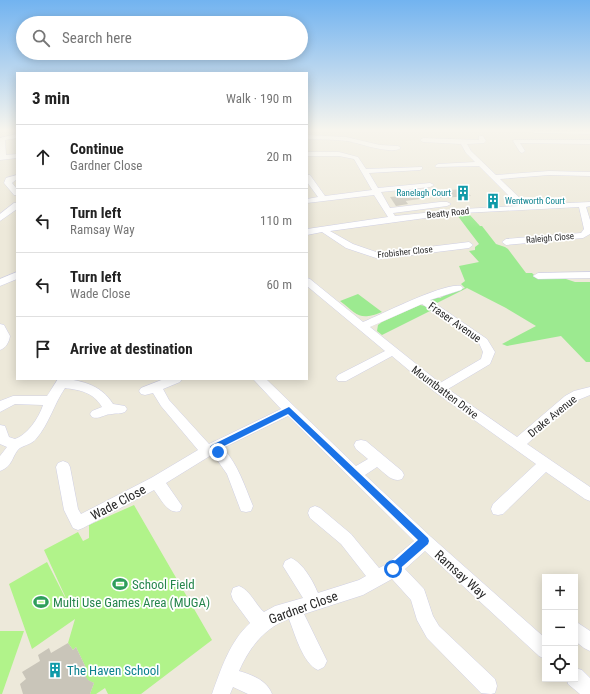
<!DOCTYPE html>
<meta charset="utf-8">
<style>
body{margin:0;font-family:"Roboto Condensed",sans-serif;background:#f2f2f2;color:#222}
.controls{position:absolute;right:12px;bottom:12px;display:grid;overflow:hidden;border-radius:0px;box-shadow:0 2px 10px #0003}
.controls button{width:36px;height:36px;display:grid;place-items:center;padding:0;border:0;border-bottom:1px solid #e0e0e0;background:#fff;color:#222;font:20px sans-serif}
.stop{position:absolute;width:12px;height:12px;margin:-9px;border:3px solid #1a73e8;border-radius:50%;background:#fff}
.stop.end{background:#1a73e8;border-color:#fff;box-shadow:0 1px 4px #0008}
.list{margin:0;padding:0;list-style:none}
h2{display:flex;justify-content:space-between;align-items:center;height:52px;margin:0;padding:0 16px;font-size:17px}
h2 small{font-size:13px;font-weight:400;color:#767676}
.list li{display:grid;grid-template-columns:26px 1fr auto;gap:12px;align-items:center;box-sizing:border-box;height:64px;padding:0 16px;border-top:1px solid #e0e0e0}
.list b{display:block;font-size:15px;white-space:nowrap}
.list p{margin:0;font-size:13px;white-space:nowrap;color:#767676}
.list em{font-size:13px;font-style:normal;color:#767676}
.icon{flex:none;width:22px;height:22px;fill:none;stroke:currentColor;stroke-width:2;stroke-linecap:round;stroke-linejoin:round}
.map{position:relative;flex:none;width:590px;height:694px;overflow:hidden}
.search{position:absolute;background:#fff;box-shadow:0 2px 10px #0003;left:16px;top:16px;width:292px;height:44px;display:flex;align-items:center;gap:10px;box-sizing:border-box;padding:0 14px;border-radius:22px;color:#767676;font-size:15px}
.panel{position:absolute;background:#fff;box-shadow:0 2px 10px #0003;left:16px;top:72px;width:292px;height:308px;border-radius:0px}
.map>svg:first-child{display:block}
.green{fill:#9cea90}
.pitch{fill:#b1f38a}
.building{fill:#c9c5b9}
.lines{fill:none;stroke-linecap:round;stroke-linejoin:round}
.minor-casing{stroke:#cfcfe4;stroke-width:1}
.minor{fill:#fff;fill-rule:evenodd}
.route{fill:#1a73e8}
.labels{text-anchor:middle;stroke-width:3.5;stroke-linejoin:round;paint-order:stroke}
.far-culture-label{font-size:9px;fill:#0d838f;stroke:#fff;text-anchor:end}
.far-street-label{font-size:9px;fill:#292929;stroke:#fff}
.street-label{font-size:11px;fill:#292929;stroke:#fff}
.near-street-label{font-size:13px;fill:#292929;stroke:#fff}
.near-leisure-label{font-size:13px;fill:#27864d;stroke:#fff;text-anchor:start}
.near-culture-label{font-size:13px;fill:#0d838f;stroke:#fff;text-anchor:start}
</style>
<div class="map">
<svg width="590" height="694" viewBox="0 0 590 694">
<rect width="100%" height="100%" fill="#ede9da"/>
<g class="green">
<polygon points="469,214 480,226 482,226 496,244 505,247 508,249 526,273 532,273 536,277 563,278 575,282 590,282 590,362 586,362 561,336 507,346 502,344 536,326 506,308 467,288 435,304 430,300 430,298 440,298 451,292 465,288 461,284 465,281 459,266 479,262 469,251 475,250 475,247 479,244 457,215"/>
<path d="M358,294L382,312C359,321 358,315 340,301Z"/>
<polygon points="420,305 425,306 432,310 382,335 377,331 378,325 382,322"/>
</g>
<g class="pitch">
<polygon points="134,505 212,640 141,694 108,694 105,688 96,694 90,694 94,683 87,680 83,672 86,668 76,647 73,650 68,643 75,619 32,649 9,584 47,562 70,607 44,550 78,532 83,541 89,538 89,525"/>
<polygon points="0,631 24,631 2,694 0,694"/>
</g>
<g class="building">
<polygon points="464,189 471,196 440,198 434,191"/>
<polygon points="415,193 420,199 405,201 400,194"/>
<polygon points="402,196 408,204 396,206 390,197"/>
<polygon points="68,643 73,650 76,647 86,668 83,672 88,680 94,683 90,694 23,694 20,684 26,679 22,672 40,661 38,655 49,648 51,653"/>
</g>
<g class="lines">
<g class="minor-casing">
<g id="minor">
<polygon points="532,131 590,131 590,134 535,133"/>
<polygon points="17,134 17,138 5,140 6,155 17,154 17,158 0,160 0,138"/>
<path d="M307,135L346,137L380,145L398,146L401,148C391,155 359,143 347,141C334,139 320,140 307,139Z"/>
<polygon points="479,136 483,136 486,141 484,143 467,144 471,151 496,175 549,171 590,172 590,176 549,175 500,179 527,205 590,202 590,206 586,207 590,220 590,234 583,238 506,245 502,242 506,239 581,233 584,229 579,207 462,213 330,231 353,244 379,253 469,242 473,245 469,248 379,259 346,248 322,232 307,235 307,229 388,217 374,195 307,203 307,199 318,197 307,182 307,175 310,175 325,196 372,190 354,159 339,156 307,156 307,152 339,152 358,157 366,169 422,167 422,169 420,170 369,173 378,188 430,183 434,185 430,187 381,192 390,208 440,202 447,202 451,204 447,206 393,213 395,216 462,209 519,206 479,166 436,167 435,166 438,164 475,162 466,153 461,144 423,142 420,140 423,138 479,140"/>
<polygon points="514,140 590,140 590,144 520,143 525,151 522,153 520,152 513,141"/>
<polygon points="17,175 17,179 12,183 17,189 17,195 14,195 4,183 6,178"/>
<polygon points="14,203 17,203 17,209 0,221 0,214"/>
<polygon points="17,272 17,279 0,286 0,279"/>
<polygon points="590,272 590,278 538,279 533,276 538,273"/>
<path d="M307,278L310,279L363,322C382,314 445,282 461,286L463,288L461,290L430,300L487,339L495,352L490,364L448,389L517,437L565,396L574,391L590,387V395L573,402L527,444L590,487V501L585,499L546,472L503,514L498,515L493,514L491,509L493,504L536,464L435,392L392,356L346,381H338L336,378L338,375L385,351L307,286ZM422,304L479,343L483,352L481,359L440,383L370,327Z"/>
<path d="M0,324L4,325L10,336C9,342 6,348 0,350Z"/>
<path d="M58,379C78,379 101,384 113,404L125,406L127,409L125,412C121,414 116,413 112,414C104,414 99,420 92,417L90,414L92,411L102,407C93,392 80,390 65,388C54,404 49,424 36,439C32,444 25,445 20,448C12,454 14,466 0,471V456L7,447L0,444V425L5,426L9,437L15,439C27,435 39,418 43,405L15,404L0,412V401L13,396H47Z"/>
<path d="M164,379H182L180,382L163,389L169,400L209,444L281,409L253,379H266L356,466L368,459L356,449L354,445L356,441L361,440L366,441L402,471L404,475L402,479C392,483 385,473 377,467L365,475L430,536L545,638V659L539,656L425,551L405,569L424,589L433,616L439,626L495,679L497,686L495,693L491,694L481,693L427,638L417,620L411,600L392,579L363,595L304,614L327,661L324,667L318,670C303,664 295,634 289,619C265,627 249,648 239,671C252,675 267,680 272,694H248L233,687L230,694H212C221,669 230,641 250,623L233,600L231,594L233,588L239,586C250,590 255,604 264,612L275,606L303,598L283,566L285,561L291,558C303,563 313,581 318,593L359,580L366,576L341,544L310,518L308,513L310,508L315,506L320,508L351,534L379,568L387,564L414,541L288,416L223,448C239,466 244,485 253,506L251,511L246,512L241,511L227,474L213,454L166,483L182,506L180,511C168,515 161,499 154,490L83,528L78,530L73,528L64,510L56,467L58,463L63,461L68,463L70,467L78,509L81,514L151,478L198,450L161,406L153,393L145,395L141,394L139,391L141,388Z"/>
<polygon points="575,621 590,631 590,651 584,648 575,641"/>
<polygon points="575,668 582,670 590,678 590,694 580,694 568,684 567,679 575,679"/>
</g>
</g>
<use href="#minor" class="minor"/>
</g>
<linearGradient id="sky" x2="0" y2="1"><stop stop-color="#72b3f0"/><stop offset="0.57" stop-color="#f7f5ee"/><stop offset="1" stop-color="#f7f5ee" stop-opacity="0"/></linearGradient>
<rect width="590" height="228" fill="url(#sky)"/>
<polygon class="route" points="289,407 428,538 429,541 428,544 396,572 393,574 389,572 388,569 389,566 418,540 288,414 220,448 222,452 221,454 216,454 210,447 212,445"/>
<defs>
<g id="building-bare" transform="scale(1.2)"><path d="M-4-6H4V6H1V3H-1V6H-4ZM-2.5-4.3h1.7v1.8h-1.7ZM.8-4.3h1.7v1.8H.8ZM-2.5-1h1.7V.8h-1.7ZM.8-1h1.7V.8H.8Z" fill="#0f9aa8" stroke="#fff" stroke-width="2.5" paint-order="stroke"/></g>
<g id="stadium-bare" transform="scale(1.2)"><path d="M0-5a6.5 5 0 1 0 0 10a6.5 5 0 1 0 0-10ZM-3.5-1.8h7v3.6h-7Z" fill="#2e9e5b" stroke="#fff" stroke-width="2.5" paint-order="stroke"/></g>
</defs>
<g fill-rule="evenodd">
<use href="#building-bare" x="463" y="193"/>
<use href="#building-bare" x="493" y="201"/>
<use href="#stadium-bare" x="120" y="584"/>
<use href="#stadium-bare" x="41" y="602"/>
<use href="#building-bare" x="55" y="670"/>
</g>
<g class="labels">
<g class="far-culture-label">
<text x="451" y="196">Ranelagh Court</text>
<text x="505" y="204" text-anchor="start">Wentworth Court</text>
</g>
<g class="far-street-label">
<text transform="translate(448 213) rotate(-6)" y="3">Beatty Road</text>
<text transform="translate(550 238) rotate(-5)" y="3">Raleigh Close</text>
<text transform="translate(405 252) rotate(-6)" y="3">Frobisher Close</text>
</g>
<g class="street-label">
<text transform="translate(455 322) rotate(35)" y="4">Fraser Avenue</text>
<text transform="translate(445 392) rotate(37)" y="4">Mountbatten Drive</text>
<text transform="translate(552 416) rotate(-39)" y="4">Drake Avenue</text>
</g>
<g class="near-street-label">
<text transform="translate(118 502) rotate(-28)" y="5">Wade Close</text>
<text transform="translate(461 574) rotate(42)" y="5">Ramsay Way</text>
<text transform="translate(303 607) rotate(-20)" y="5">Gardner Close</text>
</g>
<g class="near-leisure-label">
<text x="132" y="589">School Field</text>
<text x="53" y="607">Multi Use Games Area (MUGA)</text>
</g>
<g class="near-culture-label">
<text x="67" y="675">The Haven School</text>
</g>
</g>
</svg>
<div class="controls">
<button>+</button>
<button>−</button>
<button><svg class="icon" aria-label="locate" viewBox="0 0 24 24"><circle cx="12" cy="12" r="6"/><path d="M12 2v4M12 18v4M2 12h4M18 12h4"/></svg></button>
</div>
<div class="stop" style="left:393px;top:569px"></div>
<div class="stop end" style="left:218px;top:452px"></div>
<div class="search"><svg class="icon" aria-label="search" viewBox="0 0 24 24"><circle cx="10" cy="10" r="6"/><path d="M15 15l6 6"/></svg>Search here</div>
<section class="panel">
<h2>3 min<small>Walk · 190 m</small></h2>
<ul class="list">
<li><svg class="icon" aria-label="ahead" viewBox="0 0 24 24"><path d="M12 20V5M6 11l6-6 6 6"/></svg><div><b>Continue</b><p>Gardner Close</p></div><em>20 m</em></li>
<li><svg class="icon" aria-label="left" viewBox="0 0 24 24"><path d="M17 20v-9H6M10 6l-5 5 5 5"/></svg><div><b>Turn left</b><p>Ramsay Way</p></div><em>110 m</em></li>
<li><svg class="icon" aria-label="left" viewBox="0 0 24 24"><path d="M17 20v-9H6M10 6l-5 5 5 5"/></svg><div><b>Turn left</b><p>Wade Close</p></div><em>60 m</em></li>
<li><svg class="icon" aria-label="arrive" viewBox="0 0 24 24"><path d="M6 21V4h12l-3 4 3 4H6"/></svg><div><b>Arrive at destination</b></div></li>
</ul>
</section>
</div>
